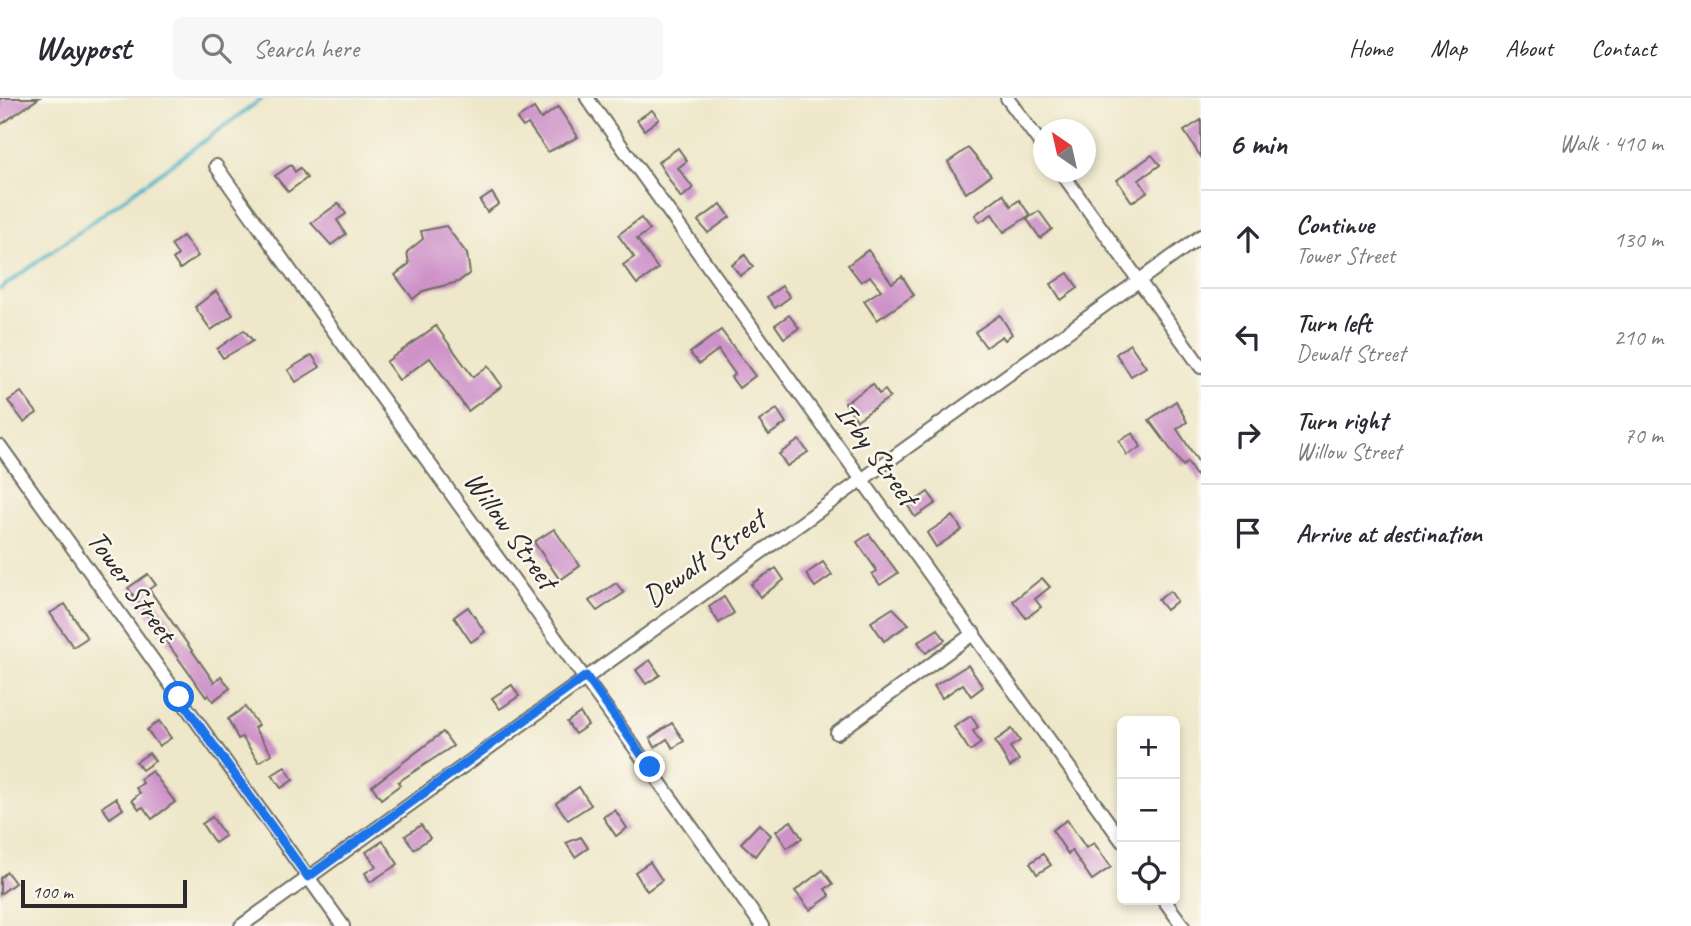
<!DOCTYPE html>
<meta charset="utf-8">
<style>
body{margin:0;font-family:Caveat,sans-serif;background:#f7f7f7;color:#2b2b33}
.controls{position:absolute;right:21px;bottom:21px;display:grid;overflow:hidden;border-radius:10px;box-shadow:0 4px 10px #0003}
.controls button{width:63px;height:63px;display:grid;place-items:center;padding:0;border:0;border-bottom:2px solid #e1e1e2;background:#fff;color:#2b2b33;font:35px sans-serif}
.compass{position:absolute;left:1033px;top:21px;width:63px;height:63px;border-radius:50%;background:#fff;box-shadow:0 4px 10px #0003;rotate:326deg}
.scale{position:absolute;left:21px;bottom:18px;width:166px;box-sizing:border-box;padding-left:7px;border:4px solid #2b2b2b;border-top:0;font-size:19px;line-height:24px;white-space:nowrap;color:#2b2b2b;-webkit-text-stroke:5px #fbf7ec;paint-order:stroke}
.stop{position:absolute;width:21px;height:21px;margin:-16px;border:5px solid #1a73e8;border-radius:50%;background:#fff}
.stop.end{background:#1a73e8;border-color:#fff;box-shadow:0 2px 7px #0008}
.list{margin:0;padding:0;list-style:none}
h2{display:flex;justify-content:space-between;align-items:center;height:91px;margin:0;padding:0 28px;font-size:30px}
h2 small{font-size:23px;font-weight:400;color:#7c7c81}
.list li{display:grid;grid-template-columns:46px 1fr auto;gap:21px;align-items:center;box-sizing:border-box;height:98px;padding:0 28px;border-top:2px solid #e1e1e2}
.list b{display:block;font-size:26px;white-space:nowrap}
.list p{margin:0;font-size:23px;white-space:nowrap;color:#7c7c81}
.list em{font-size:23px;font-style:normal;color:#7c7c81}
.icon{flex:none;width:38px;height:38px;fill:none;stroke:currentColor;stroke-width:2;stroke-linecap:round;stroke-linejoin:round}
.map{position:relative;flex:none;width:1201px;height:828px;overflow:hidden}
header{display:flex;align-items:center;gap:42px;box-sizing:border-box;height:98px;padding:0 35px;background:#fff;border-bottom:2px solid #e1e1e2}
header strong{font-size:33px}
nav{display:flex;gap:38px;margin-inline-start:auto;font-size:24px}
.search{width:490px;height:63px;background:#f7f7f7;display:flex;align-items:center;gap:18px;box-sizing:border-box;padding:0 24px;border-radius:10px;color:#7c7c81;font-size:26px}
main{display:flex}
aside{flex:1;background:#fff}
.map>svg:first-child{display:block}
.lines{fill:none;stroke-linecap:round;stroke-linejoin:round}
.stream{stroke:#48b1c7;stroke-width:3.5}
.building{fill:#ce92c9}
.street-casing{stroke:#6f6d62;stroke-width:16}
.street{stroke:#fff;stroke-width:12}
.route{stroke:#1a73e8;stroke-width:9}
.labels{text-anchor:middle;stroke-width:5;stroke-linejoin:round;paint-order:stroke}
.street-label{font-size:30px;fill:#2b2b2b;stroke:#fbf7ec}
</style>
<header>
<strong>Waypost</strong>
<div class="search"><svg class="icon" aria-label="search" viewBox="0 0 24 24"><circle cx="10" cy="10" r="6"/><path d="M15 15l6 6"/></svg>Search here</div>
<nav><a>Home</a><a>Map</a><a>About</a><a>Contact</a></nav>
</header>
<main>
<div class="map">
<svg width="1201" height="828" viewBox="0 0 1201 828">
<rect width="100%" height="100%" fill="#fbf7ec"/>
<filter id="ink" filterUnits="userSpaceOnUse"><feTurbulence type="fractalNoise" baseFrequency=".0143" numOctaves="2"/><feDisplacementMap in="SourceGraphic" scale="14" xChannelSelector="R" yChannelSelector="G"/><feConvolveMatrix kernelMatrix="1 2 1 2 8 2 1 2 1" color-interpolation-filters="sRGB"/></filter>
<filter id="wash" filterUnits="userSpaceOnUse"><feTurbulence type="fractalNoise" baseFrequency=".00686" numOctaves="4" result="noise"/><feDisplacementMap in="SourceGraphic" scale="28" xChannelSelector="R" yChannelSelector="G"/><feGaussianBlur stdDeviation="1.57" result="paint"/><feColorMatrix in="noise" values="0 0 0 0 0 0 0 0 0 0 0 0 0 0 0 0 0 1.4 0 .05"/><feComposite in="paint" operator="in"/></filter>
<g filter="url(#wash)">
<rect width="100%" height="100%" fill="#eee7c9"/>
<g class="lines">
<polyline class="stream" points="0,191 263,0"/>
</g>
<g id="blocks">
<g class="building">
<polygon points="0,0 39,0 0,27"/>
<polygon points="558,9 578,39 548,54 528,26 523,29 517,21 534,10 541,21"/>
<polygon points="652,12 659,21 644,32 637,22"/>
<polygon points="1201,22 1201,59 1184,33"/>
<polygon points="678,50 687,63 678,70 693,90 681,100 658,64"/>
<polygon points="968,50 991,77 966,95 948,64"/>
<polygon points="1152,57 1160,67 1139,82 1147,94 1132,104 1117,82"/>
<polygon points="291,67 295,74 300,70 307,80 288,94 275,78"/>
<polygon points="492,95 499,106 487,114 480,103"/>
<polygon points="1003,96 1011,108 1019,102 1030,117 1004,134 992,116 980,124 975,117"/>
<polygon points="339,105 346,116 337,122 346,136 331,147 311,125"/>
<polygon points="721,106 730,119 708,135 698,123"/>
<polygon points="1039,113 1052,131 1040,140 1027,121"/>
<polygon points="641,120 650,132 637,141 658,171 637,186 623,167 634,159 618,137"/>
<polygon points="446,128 467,156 470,175 458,184 423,193 413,201 395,177 409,166 407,154 423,141 421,133"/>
<polygon points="183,138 198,158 180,171 173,161 178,157 171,147"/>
<polygon points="868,152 892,185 902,178 914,197 877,222 864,203 881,192 870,178 861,184 848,167"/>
<polygon points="745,157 753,169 740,178 732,167"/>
<polygon points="1068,175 1078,190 1061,202 1051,186"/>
<polygon points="782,188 790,199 775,210 767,199"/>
<polygon points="216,193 233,217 211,232 195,209"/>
<polygon points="789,217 799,230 784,240 775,227"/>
<polygon points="1000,217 1012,236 1005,242 1002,238 986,249 975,234"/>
<polygon points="436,228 473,279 488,268 502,288 468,313 430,260 399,282 386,264"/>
<polygon points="244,232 253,243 223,260 217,251"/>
<polygon points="721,232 755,278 739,290 731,279 735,276 718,252 699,266 690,255"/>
<polygon points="1130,246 1146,269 1131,278 1116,256"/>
<polygon points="312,257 320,269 296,284 288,272"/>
<polygon points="873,286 879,296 885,292 890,299 857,322 845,305"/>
<polygon points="21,294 37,315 24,324 8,303"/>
<polygon points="1176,303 1187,324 1177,331 1201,368 1201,385 1187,364 1183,368 1149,322"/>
<polygon points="777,311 786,325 769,337 759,323"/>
<polygon points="1133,335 1141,349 1127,357 1119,343"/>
<polygon points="799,342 808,354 787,368 779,356"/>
<polygon points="928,394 936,405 915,419 908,408"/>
<polygon points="953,418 962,432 936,449 927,435"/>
<polygon points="554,431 580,468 560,482 534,444"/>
<polygon points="869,436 898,475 880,487 872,476 877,473 857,444"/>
<polygon points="823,464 832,477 815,489 806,476"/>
<polygon points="776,470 784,482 760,499 751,486"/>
<polygon points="148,476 156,487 149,491 214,584 221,578 230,590 213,603 208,597 206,599 128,490"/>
<polygon points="1042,480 1050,489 1035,501 1041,509 1026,520 1013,503"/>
<polygon points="616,485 624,495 597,513 589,503"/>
<polygon points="1170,493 1177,503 1166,512 1158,502"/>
<polygon points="724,499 734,515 719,525 709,509"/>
<polygon points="65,506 87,540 73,549 50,515"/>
<polygon points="468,509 485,534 471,544 454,519"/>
<polygon points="893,510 909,526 884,543 871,524"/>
<polygon points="938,531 945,542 926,555 918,544"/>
<polygon points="650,562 660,577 646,586 636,572"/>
<polygon points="968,567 983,589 971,598 963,586 942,600 934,588"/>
<polygon points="512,587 519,598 500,611 492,600"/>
<polygon points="245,609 258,627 254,630 272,656 259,664 242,639 238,641 228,621"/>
<polygon points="580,615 588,627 575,636 567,624"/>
<polygon points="971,618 978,629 973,633 981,645 970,653 954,629"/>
<polygon points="159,623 171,640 159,648 147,632"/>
<polygon points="672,625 684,643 673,650 667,641 655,649 650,640"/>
<polygon points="1012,631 1020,643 1010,649 1019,662 1010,669 995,643"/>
<polygon points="443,634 453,648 398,684 400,687 381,701 372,688"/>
<polygon points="149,655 155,663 142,672 136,664"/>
<polygon points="285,669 293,682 281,690 272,677"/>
<polygon points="152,673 175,704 152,721 143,709 139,711 132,702 140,695 136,690 143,685 140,681"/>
<polygon points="579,689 591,707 568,722 556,705"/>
<polygon points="116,700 123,711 110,720 102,709"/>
<polygon points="615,712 627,730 616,738 603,719"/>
<polygon points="212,719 225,738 215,745 202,726"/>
<polygon points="1067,722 1086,750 1094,745 1111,769 1092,782 1072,753 1068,756 1052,732"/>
<polygon points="791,723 802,740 787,750 776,733"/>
<polygon points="759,726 771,737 755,758 741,745"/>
<polygon points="421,727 430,740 414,751 405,738"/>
<polygon points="581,739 588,750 575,759 566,745"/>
<polygon points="383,743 398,766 370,784 365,775 376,768 366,754"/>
<polygon points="1043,756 1051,767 1037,776 1030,765"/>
<polygon points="650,764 662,782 647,793 635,774"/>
<polygon points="823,772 833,786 825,791 830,798 810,812 795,793"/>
<polygon points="7,774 15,785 0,796 0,780"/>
</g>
</g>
</g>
<g filter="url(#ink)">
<use href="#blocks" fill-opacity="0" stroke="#6f6d62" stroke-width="2"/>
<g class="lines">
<g class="street-casing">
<g id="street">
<polyline points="587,0 1122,743"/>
<polyline points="1007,0 1044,50"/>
<path d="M216,68C396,323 582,573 762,828"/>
<polyline points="1061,74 1201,269"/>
<polyline points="0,348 343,828"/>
<polyline points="837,635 974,535"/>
<polyline points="1164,802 1183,828"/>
<polyline points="241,828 1201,138"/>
</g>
</g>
<use href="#street" class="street"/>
</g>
</g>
<g class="lines" filter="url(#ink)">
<polyline class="route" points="179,599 308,779 586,578 650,669"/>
</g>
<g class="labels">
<g class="street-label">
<text transform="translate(877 356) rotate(54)" y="10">Irby Street</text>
<text transform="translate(511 432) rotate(54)" y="10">Willow Street</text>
<text transform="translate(704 460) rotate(-36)" y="10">Dewalt Street</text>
<text transform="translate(132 488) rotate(54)" y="10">Tower Street</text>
</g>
</g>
</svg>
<div class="controls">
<button>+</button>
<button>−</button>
<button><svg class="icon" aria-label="locate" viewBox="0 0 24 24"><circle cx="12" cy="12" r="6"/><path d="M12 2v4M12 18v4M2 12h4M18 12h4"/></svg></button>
</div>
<svg class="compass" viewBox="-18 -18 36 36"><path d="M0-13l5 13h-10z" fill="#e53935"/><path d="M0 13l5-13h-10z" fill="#7c7c81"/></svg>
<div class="scale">100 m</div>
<div class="stop" style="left:179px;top:599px"></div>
<div class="stop end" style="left:650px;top:669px"></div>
</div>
<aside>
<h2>6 min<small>Walk · 410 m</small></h2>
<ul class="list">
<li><svg class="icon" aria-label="ahead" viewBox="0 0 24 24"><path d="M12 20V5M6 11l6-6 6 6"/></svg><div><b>Continue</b><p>Tower Street</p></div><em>130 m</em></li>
<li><svg class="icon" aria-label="left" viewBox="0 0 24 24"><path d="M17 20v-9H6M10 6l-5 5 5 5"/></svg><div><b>Turn left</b><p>Dewalt Street</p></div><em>210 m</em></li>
<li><svg class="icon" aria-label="right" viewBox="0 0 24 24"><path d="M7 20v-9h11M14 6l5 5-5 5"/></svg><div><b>Turn right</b><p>Willow Street</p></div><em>70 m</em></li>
<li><svg class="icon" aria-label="arrive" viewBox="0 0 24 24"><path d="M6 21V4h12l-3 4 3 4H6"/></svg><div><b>Arrive at destination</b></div></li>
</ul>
</aside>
</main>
